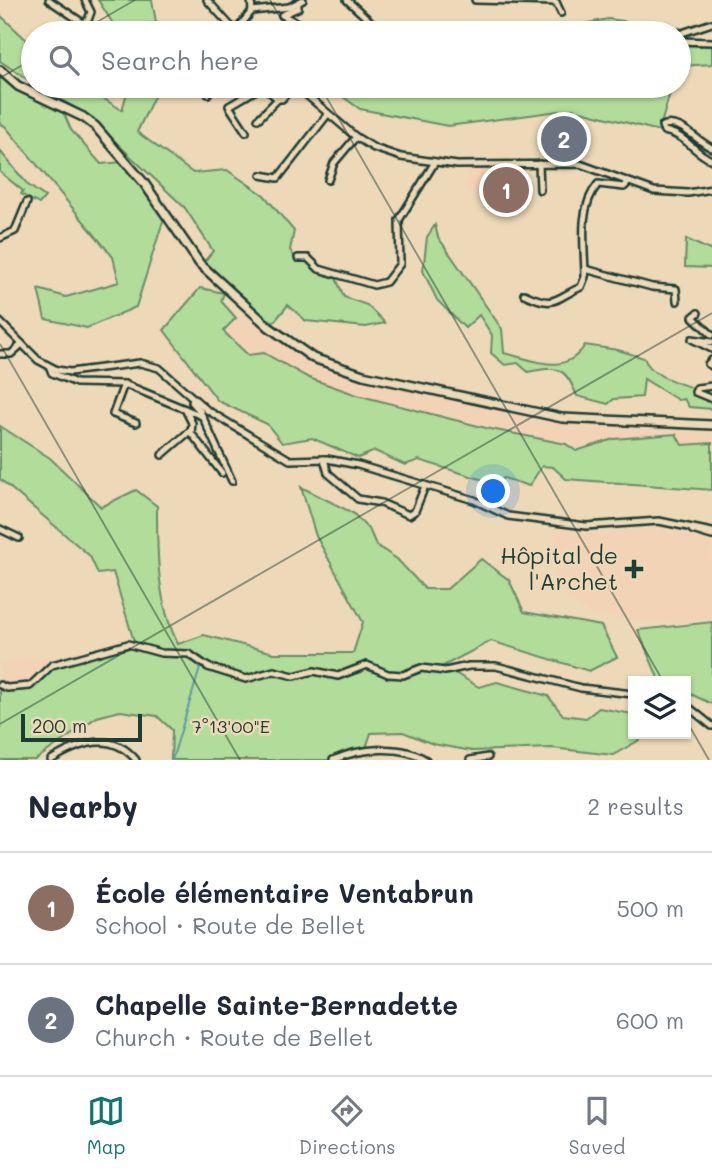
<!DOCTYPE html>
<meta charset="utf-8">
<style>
body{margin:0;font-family:Mali,sans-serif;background:#f2f2f3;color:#1f2937}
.controls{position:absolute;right:21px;bottom:21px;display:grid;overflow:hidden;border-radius:0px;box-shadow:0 2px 5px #0004}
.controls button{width:63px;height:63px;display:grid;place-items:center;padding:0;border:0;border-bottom:2px solid #e0e1e3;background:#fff;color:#1f2937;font:35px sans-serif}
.scale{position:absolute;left:21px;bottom:18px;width:121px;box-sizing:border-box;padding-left:7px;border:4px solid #1f3d34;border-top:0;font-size:19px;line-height:24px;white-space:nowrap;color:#1f3d34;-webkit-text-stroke:5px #edd9b7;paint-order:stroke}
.you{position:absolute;left:494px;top:492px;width:24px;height:24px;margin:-18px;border:5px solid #fff;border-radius:50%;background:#1a73e8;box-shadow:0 0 0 10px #1a73e833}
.badge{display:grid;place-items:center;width:46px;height:46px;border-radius:50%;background:#0f766e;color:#fff;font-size:23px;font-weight:700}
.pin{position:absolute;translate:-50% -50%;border:4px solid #fff;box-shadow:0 2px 7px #0006}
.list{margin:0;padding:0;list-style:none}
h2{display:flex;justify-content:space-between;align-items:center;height:91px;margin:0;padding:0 28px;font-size:30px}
h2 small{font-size:23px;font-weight:400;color:#747a83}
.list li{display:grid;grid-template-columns:46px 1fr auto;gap:21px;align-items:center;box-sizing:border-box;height:112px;padding:0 28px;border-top:2px solid #e0e1e3}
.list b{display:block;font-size:26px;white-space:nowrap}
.list p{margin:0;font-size:23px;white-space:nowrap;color:#747a83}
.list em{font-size:23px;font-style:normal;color:#747a83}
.icon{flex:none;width:38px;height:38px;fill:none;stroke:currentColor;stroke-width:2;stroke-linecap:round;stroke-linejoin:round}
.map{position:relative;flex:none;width:712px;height:760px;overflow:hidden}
.search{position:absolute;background:#fff;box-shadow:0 2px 5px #0004;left:21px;right:21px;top:21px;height:77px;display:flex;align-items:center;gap:18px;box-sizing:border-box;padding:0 24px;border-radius:38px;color:#747a83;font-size:26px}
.sheet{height:315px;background:#fff}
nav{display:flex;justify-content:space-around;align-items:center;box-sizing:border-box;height:98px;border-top:2px solid #e0e1e3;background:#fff;font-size:19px;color:#747a83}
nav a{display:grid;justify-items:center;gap:4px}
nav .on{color:#0f766e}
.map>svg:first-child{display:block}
.built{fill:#f2d3b6}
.green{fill:#b2dc9a;stroke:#688c67;stroke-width:2}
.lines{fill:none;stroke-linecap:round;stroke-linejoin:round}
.stream{stroke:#5f9b9f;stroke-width:2}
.minor-casing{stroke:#1f3d34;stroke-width:10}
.major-casing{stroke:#1f3d34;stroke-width:12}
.minor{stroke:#edd9b7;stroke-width:5}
.major{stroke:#edd9b7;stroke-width:7}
.ticks{fill:none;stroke:#1f3d34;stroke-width:2;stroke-opacity:0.45}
.poi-dot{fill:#1f3d34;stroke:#edd9b7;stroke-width:2.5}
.labels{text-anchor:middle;stroke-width:5;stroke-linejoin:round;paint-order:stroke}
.poi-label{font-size:23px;fill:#1f3d34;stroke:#edd9b7;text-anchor:end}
.ticks-label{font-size:18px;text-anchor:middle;fill:#1f3d34;stroke:#edd9b7;stroke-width:5;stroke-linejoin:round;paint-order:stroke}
</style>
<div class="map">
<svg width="712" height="760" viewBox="0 0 712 760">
<rect width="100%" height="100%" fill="#edd9b7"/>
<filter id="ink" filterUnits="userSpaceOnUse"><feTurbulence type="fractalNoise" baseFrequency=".0143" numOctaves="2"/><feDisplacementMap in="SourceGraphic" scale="14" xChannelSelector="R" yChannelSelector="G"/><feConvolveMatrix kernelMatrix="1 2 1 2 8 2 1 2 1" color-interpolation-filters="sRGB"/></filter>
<g filter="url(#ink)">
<g class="built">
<polygon points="508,166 515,172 523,195 517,212 477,197 463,188 468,173 459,170 460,168"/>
<polygon points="244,310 269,334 310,360 344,373 543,418 597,426 712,429 712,443 681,445 675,434 614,439 576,451 357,395 309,378 264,353 248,355 223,331"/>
<polygon points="554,526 589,532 655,528 712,539 712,619 676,623 590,615 566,596 558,585"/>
<polygon points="40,655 47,658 66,656 66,660 46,666 29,684 9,687 0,684 0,665"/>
</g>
<g class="green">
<polygon points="98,0 152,0 158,33 119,33"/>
<polygon points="0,15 33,46 33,83 0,61"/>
<polygon points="608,19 623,21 654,32 680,28 680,45 712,46 712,64 681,66 679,71 679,33 540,33"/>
<polygon points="0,73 12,85 63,111 71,130 101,164 123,162 164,218 136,307 87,328 45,319 38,289 66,297 119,282 113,257 5,126 0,124"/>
<polygon points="37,86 83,86 122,110 129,86 159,86 137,132 193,173 227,170 264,195 294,231 290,250 298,262 311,262 319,273 336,278 344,297 367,305 385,323 366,327 306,321 288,305 274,322 262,316 203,263 213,251 185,208 86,114"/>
<polygon points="328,86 672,86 659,131 573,109 448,126 360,109"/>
<polygon points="0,151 28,185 45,197 39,204 21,194 23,191 0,172"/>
<path d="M435,225L438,237L502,329L504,353C535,360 565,377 585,345L618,350L644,358C652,380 692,385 712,396V409L689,407L684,399L678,400L644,379L642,397L614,399L608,404L577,396C565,366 558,366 528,372L518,363L505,365L491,353L492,335L479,315L465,328L437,300L423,271L427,237Z"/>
<polygon points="686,239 712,251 712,268 685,267"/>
<polygon points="200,288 224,293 221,301 236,318 223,331 248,355 264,353 309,378 357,395 486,428 566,444 576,451 614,439 676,434 682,445 712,443 712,490 566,479 553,467 542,466 529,486 504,478 493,483 419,460 405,465 375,451 358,458 312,438 282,443 267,424 218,401 164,330"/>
<path d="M0,426L50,458L101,507L136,490L157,506C157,552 157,603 178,644L204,635L274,653H353L363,622L316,536L301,487L353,513L370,531L376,545L397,559L425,589H447L481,559L509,580L524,612L601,626L617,657L589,671L491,641L443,666L479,687L497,682L548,696L563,715L586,718L599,708L633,714V734H650L613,755L552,748L472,751L433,744L403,732L371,733L366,748L345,751L329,760H171L172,730L157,716L120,711L97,717L35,760H0V684L10,687L29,684L43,668L52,663L127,647L136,648L113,572L98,574L90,556L0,479Z"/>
<polygon points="712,622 712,704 686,692 686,681 659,680 638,630"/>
</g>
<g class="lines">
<polyline class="stream" points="172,760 201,665"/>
<g class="minor-casing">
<g id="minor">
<polyline points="49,0 83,23 88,20 91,12 85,0"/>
<polyline points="207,0 237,33"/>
<polyline points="251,0 252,11"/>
<polyline points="347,0 383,33"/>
<polyline points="475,0 556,2 561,13"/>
<polyline points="298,4 298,8 282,15 305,27"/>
<polyline points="235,32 252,11 289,7 303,0"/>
<polyline points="679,34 712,23"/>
<polyline points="679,41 712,42"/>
<polyline points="205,86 208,94"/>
<polyline points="296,86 356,137 374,148 401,157 457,165 580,164 654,191 688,193 712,189"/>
<polyline points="258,119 278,99"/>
<polyline points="246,132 229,106 263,86 278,99 282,99 287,93 284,86"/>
<path d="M712,148C697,142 680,118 662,126L664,131C687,135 693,153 712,160"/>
<polyline points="539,164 540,190"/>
<polyline points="261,175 278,178 328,114"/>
<polyline points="328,180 334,163 356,137"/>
<polyline points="0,238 15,231 27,202"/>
<polyline points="298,258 308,258 319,269 374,285 386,282 400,264 399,220 435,162"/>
<polyline points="585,269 652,287 676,289 677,301"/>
<path d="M524,294C557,309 553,299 581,287L585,277C585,247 577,209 598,184L624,187L627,184"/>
<polyline points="698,313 693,317 712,335"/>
<polyline points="0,322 38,360 57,370 70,372 140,363 159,368 207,410 290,460 327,459 358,465 474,500 508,516 586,526 659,521 712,532"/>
<polyline points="712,342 692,339 712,349"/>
<polyline points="0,354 11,354 22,344"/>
<polyline points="712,360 708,364 712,366"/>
<polyline points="50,368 52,373 76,383 124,384 202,416"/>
<polyline points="124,384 113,414 136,423"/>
<polyline points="712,386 697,388 695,392 712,399"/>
<polyline points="194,399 192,402 200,411 232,481"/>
<polyline points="185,409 192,423 191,433 222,473"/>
<polyline points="162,455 191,430"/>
<polyline points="324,459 328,473 358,499 381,503 409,515 415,511 425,486"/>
<polyline points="0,529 19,538"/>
<polyline points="692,530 712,536"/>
<polyline points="0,685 7,688 30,686 52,665 128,644 161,653 189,654 208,667 246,679 274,671 294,676 314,671 338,676 367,665 388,674 403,675 421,668 445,671 469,666 496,666 581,688 633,694"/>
<polyline points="686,705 712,726"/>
<path d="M51,760C79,743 111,730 136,760"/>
<path d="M333,760C360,748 402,744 426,760"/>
<polyline points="470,760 488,757"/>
</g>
</g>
<g class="major-casing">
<polyline id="major" points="0,70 18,86 83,117 95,126 144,183 200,264 269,327 313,358 363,375 562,418 712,425"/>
</g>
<use href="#minor" class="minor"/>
<use href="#major" class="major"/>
</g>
</g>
<path class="ticks" d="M270,0L289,33M78,33L135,0M0,78L33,59M320,86L663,681M0,344L240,760M686,720L709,760M0,724L712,313"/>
<path class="poi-dot" d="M630.5 558.5h7v7h7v7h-7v7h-7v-7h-7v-7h7z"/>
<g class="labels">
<g class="poi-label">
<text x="618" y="564">Hôpital de<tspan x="618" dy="26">l'Archet</tspan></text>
</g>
</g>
<g class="ticks-label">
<text x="231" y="733">7°13'00"E</text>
</g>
</svg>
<div class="controls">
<button><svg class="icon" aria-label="layers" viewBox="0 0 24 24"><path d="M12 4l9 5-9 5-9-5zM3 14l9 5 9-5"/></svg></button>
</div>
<div class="scale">200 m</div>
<div class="you"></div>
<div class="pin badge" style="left:506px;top:190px;background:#8d6e63">1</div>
<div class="pin badge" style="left:564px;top:139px;background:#6b7280">2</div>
<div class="search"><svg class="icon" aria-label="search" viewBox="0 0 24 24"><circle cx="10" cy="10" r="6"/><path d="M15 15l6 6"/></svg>Search here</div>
</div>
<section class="sheet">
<h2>Nearby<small>2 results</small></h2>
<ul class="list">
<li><span class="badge" style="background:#8d6e63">1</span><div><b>École élémentaire Ventabrun</b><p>School · Route de Bellet</p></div><em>500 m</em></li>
<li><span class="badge" style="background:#6b7280">2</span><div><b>Chapelle Sainte-Bernadette</b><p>Church · Route de Bellet</p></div><em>600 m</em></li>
</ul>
</section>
<nav>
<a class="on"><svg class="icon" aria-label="map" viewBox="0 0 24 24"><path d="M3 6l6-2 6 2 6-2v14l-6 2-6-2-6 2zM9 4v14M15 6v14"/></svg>Map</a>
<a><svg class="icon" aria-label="directions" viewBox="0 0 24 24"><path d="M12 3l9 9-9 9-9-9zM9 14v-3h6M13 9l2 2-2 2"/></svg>Directions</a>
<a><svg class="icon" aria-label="saved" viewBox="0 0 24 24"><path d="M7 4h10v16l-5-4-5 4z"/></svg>Saved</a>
</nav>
